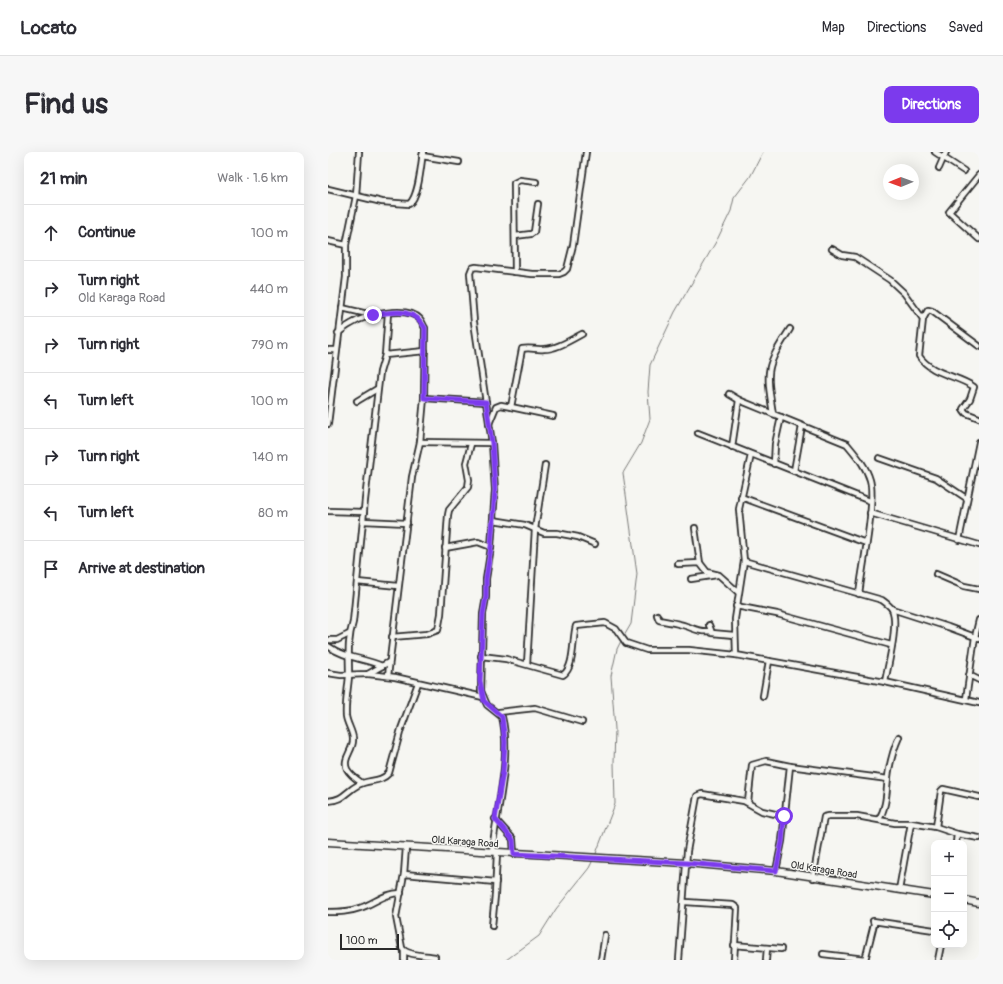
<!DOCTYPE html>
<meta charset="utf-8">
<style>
body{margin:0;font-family:Pangolin,sans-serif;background:#f7f7f7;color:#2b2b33}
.controls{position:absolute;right:12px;bottom:12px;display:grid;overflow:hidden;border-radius:8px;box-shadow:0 4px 16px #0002}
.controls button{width:36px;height:36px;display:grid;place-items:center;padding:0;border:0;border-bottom:1px solid #e1e1e2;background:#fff;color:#2b2b33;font:20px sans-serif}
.compass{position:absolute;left:555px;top:12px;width:36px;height:36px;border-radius:50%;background:#fff;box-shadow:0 4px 16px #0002;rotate:269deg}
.scale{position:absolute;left:12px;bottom:10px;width:59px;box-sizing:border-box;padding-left:4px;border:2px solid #2b2b2b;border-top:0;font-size:11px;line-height:14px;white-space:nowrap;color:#2b2b2b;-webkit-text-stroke:3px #f6f6f2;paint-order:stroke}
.stop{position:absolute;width:12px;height:12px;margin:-9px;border:3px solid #7c3aed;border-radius:50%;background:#fff}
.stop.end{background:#7c3aed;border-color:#fff;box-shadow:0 1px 4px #0008}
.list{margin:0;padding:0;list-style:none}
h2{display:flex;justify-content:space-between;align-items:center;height:52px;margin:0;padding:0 16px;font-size:17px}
h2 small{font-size:13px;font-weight:400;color:#7c7c81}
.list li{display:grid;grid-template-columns:26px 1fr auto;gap:12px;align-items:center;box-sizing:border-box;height:56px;padding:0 16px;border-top:1px solid #e1e1e2}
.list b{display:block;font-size:15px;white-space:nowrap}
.list p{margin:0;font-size:13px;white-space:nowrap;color:#7c7c81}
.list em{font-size:13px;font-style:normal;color:#7c7c81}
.icon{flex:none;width:22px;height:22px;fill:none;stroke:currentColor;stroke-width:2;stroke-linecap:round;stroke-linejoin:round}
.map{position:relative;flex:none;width:651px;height:808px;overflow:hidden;border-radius:8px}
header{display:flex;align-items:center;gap:24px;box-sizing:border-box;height:56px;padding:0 20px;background:#fff;border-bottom:1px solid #e1e1e2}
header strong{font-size:19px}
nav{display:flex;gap:22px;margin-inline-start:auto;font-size:14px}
.intro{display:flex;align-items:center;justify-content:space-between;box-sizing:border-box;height:96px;padding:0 24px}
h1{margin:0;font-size:28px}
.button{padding:10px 18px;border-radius:8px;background:#7c3aed;color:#fff;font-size:14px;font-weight:700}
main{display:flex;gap:24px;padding:0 24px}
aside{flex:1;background:#fff;border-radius:8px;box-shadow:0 4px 16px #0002}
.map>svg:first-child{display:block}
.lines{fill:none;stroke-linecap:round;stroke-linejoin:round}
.stream{stroke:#7a7a78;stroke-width:1}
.street-casing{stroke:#2b2b2b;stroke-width:8}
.secondary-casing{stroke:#2b2b2b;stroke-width:9}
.street{stroke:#f6f6f2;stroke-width:4.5}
.secondary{stroke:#f6f6f2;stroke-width:6}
.route{stroke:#7c3aed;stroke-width:5}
.labels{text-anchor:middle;stroke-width:3;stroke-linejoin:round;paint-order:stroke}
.street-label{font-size:10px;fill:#2b2b2b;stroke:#f6f6f2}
</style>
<header>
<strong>Locato</strong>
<nav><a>Map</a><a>Directions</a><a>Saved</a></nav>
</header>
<div class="intro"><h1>Find us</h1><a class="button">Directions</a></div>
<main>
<aside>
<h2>21 min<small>Walk · 1.6 km</small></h2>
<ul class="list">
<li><svg class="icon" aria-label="ahead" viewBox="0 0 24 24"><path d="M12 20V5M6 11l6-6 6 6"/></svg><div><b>Continue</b></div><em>100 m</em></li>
<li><svg class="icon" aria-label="right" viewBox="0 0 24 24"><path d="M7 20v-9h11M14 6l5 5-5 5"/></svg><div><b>Turn right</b><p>Old Karaga Road</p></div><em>440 m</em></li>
<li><svg class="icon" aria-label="right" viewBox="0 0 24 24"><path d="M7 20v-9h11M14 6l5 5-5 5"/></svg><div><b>Turn right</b></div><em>790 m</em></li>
<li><svg class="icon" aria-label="left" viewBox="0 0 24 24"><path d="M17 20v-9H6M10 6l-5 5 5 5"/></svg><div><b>Turn left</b></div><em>100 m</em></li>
<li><svg class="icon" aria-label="right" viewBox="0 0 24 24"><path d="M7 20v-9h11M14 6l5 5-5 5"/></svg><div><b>Turn right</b></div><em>140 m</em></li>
<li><svg class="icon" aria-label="left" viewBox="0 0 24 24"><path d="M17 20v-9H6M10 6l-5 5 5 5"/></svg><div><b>Turn left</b></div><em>80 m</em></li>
<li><svg class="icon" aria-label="arrive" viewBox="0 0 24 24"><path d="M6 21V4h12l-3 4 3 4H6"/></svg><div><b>Arrive at destination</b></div></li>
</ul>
</aside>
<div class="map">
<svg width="651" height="808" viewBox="0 0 651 808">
<rect width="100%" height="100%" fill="#f6f6f2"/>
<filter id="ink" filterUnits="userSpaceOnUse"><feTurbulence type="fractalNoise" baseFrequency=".025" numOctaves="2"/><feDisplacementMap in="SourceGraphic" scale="8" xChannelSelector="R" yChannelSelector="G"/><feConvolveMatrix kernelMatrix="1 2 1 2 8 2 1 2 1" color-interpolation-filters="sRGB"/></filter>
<g filter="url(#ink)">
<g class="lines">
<g class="stream">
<polyline points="296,484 303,472 309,422 295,321 313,291 322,267 320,240 322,213 347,160 389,88 403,59 406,46 422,25 435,0"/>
<polyline points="267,704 287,652 286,611 287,577 283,524 289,497 293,489"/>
<polyline points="178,808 211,784 228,757 261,716 265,708"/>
</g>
<g class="street-casing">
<g id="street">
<polyline points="607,0 636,19"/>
<polyline points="94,4 131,10"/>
<polyline points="611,16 618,0"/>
<polyline points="651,23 621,60 651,87"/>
<path d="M0,37L54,50L81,52C91,45 93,12 95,0"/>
<polyline points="187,84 203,82 206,80 210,52"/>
<polyline points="0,89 18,93"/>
<polyline points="504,97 514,103 527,105 562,128 576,141 595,167"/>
<polyline points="187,120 186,31 192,28 208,30"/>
<polyline points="14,156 44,163"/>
<path d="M10,181C14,178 19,174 23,172C37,163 79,153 92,167C94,169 95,173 97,176L96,246L92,290L84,325L60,524"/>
<path d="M651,194L604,159L600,158L595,167L591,204C604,223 629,223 646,235L642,247L635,257L638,261L651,266"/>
<polyline points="0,198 8,198"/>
<polyline points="57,203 60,161"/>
<path d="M401,242L411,248L519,292C528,303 538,314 542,328C548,349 534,417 531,442"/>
<polyline points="96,246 158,250"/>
<polyline points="29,249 49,237"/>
<polyline points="183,255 225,264"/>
<path d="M445,262C438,217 437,216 462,177"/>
<polyline points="0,272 18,125 18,93 28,44 31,0"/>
<path d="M161,272L168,255L173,253L183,255L194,197C202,195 208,198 216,197C229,197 242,188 254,182"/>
<polyline points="370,281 542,349"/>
<polyline points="92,290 164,291"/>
<polyline points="404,295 411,248"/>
<polyline points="423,303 411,357 416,409 407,467 408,503 557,530 651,551"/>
<polyline points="551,306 608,326 638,346"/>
<polyline points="446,312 447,292 453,265"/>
<polyline points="466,319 474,274"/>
<polyline points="413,345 538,391"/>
<polyline points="0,359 36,360"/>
<polyline points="542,361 651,393"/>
<polyline points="165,368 197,373 216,381 229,381 250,385 267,392"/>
<polyline points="35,369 79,371"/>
<polyline points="367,376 372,411"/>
<polyline points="631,388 651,290"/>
<polyline points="117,396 150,390 163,395"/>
<path d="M416,409L554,448C558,451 561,453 564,457C571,472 560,513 557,530"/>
<polyline points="350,412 372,411 379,420 391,423 410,440"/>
<polyline points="608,422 636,434 651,437"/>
<polyline points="363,427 389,423"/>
<polyline points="29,430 70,434"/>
<polyline points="408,454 449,462 563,493"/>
<polyline points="564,457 620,475 647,485 651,468"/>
<path d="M329,463L331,468C340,470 349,471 358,474C365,476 372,481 382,479"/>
<polyline points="381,473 384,481 406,483"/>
<polyline points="64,485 99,482 110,478 113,462 120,363 121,358 140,335 141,328 138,311 143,292"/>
<polyline points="0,488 9,488 21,482"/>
<path d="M0,494C16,506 36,506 54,514"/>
<path d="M153,504L178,507L235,523C247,515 244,487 248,474L277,471L288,477L298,491L319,498H361L408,503"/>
<polyline points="199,512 207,377 217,313"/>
<polyline points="0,521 13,523 40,522 61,510"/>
<polyline points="40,522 67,525 155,545"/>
<polyline points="641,523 651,528"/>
<polyline points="435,544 441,509"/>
<polyline points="638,547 647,485 651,487"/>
<polyline points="171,560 207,556 254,570"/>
<polyline points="462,614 560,627"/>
<path d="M34,631C28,627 22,623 19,617C14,606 26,598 25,587C25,580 19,572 18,564C17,551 20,537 21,524C21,505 19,489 25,470L37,348L52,220L57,203L97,199"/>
<path d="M0,649C16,648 17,640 30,633C41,627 52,631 61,621L73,577L90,531"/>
<polyline points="420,650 424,613 438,609 462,614 454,689 448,719"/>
<polyline points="167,667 185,687 186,702"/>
<path d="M551,667C560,653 558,635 561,618C563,607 566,596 571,585"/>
<polyline points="608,675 613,639 615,637 651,645"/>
<polyline points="628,691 629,682 651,686"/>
<path d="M78,695L76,722L68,765L74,796C79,804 98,803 107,805"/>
<path d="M164,700C168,660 184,604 174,565L159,553L153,539L155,462L158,445V427L163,395L167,338L164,291L146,170L142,121L144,116L148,115L204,122H231L236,120L239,117L245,93L258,0"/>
<polyline points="76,722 168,730"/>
<polyline points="485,726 496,665 501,664 529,664 567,671 583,671 608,675 629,682"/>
<polyline points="571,738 583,671"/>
<polyline points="357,750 405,753 409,756 406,808"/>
<path d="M0,760C11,760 21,760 32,756C46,752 56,741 73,741"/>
<polyline points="164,774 167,743 169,701"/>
<polyline points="406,793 453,797"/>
<polyline points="495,802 537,807"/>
<polyline points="76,808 76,799"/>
<polyline points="273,808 277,783"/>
<polyline points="351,808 359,699 369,644 374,642 416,649 434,659 456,664"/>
<polyline points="438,808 439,796"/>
<polyline points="537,808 546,772 545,769 606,778"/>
<polyline points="610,808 613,793"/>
</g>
</g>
<g class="secondary-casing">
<g id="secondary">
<polyline points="0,690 358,711 448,719 606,743"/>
<polyline points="636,748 651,751"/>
</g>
</g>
<use href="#street" class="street"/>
<use href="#secondary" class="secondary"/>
</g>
</g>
<g class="lines" filter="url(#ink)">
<path class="route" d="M45,163C65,160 86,155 97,176L96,246L158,250L164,291L167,338L163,395L158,427V445L155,462L152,529L156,549L174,565L177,590L175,619L167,667L185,688L186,702L358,711L448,719L454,690L456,664"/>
</g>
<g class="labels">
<g class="street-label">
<text transform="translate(137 689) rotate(4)" y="4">Old Karaga Road</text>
<text transform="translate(496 717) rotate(9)" y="4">Old Karaga Road</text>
</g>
</g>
</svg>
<div class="controls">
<button>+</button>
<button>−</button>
<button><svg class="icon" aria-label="locate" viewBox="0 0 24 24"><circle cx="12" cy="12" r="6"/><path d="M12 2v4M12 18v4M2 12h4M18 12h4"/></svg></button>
</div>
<svg class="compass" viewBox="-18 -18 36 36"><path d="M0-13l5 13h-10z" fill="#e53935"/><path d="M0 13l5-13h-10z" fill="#7c7c81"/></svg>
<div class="scale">100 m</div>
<div class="stop" style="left:456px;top:664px"></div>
<div class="stop end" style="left:45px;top:163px"></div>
</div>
</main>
